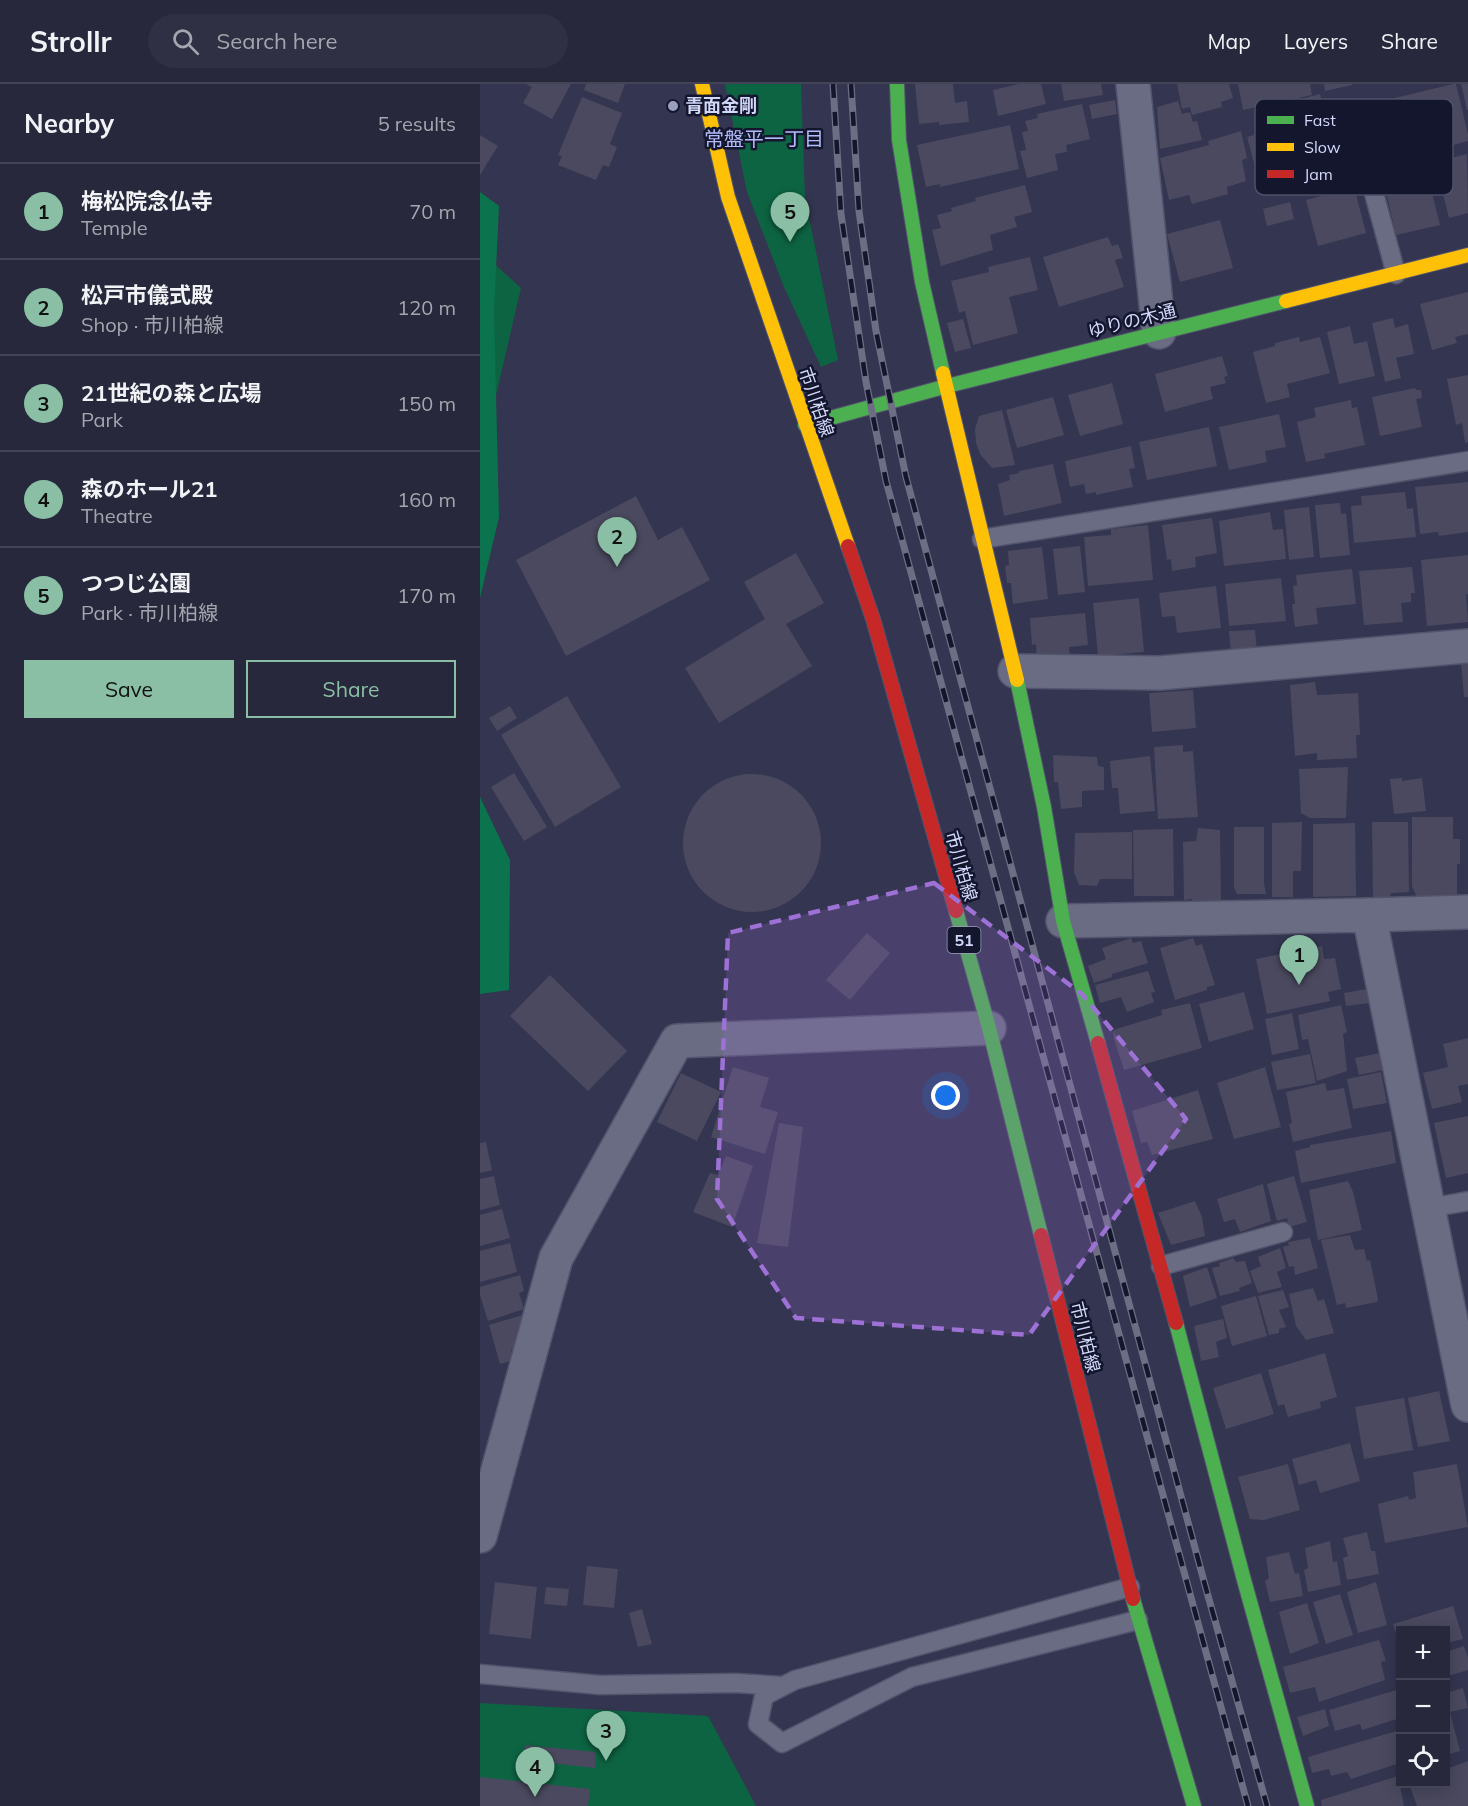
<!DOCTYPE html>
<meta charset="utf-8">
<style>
body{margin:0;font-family:Mulish,"Noto Sans JP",sans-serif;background:#2f3043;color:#f1f3f6}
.controls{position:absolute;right:18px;bottom:18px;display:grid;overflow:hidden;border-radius:0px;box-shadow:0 3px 15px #0003}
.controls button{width:54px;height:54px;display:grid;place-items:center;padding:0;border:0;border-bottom:2px solid #434456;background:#27283c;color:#f1f3f6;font:30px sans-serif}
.you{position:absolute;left:466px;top:1012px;width:21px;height:21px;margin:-15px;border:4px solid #fff;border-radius:50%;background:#1a73e8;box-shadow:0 0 0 9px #1a73e833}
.badge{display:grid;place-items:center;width:39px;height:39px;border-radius:50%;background:#8abfa5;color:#111;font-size:20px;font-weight:700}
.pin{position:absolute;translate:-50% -50px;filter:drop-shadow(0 2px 3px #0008)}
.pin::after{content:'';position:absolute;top:32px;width:21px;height:18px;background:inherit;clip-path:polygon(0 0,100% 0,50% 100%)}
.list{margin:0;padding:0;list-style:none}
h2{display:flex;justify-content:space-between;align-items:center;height:78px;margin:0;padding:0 24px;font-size:26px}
h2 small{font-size:20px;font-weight:400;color:#a4a6af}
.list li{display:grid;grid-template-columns:39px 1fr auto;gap:18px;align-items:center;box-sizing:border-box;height:96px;padding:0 24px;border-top:2px solid #434456}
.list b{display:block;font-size:22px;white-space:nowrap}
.list p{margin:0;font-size:20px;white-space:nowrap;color:#a4a6af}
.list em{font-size:20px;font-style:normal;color:#a4a6af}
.actions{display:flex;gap:12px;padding:18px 24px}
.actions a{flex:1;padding:14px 0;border:2px solid #8abfa5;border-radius:0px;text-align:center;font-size:21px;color:#8abfa5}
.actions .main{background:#8abfa5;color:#111}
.icon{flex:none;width:33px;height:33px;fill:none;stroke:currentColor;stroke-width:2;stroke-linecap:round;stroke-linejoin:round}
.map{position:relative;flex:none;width:988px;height:1722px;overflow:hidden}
header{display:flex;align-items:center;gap:36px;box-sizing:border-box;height:84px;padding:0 30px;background:#27283c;border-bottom:2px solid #434456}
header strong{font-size:28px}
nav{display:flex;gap:33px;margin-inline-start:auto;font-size:21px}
.search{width:420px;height:54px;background:#2f3043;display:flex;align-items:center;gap:15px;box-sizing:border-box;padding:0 21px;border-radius:33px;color:#a4a6af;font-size:22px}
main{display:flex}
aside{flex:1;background:#27283c}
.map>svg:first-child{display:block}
.green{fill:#0d6443}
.forest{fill:#0b734d}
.building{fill:#4a495f}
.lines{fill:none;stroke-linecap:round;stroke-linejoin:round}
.lane-casing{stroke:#52536c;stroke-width:21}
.street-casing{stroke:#52536c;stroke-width:36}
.fast-casing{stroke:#52536c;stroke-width:16}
.slow-casing{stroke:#52536c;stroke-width:16}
.jam-casing{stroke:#52536c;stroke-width:16}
.lane{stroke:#6a6c83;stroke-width:18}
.street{stroke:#6a6c83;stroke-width:33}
.fast{stroke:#4caf50;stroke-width:14}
.slow{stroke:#ffc107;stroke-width:14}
.jam{stroke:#c62828;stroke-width:14}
.rail-casing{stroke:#6d6e84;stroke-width:7}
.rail{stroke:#14162d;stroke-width:4.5;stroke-dasharray:14;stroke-linecap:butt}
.marked{fill:#9e71d6;fill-opacity:0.2;stroke:#9e71d6;stroke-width:4.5;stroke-dasharray:12 8;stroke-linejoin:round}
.poi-dot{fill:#9b9fbe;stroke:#14162d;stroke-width:2}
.labels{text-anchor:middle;stroke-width:5;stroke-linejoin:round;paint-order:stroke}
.shield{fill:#14162d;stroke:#999ebc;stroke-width:1.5}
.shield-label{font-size:16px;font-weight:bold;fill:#d2d8f9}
.poi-label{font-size:18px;font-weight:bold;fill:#d2d8f9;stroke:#14162d;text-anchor:start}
.street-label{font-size:18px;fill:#d2d8f9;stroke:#14162d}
.neighbourhood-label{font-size:20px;fill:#b2bbfb;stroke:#14162d}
.key{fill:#14162d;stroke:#4d506a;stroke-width:1.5}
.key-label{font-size:16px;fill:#d2d8f9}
</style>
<header>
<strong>Strollr</strong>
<div class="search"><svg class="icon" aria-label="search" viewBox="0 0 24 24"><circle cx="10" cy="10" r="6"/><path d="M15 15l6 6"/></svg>Search here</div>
<nav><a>Map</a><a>Layers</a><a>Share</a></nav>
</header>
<main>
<aside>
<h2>Nearby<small>5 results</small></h2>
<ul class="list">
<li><span class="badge">1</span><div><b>梅松院念仏寺</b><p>Temple</p></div><em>70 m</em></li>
<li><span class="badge">2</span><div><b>松戸市儀式殿</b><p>Shop · 市川柏線</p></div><em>120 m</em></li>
<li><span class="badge">3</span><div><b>21世紀の森と広場</b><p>Park</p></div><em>150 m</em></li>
<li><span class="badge">4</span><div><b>森のホール21</b><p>Theatre</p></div><em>160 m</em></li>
<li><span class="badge">5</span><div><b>つつじ公園</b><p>Park · 市川柏線</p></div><em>170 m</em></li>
</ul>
<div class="actions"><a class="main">Save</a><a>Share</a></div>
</aside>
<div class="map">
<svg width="988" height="1722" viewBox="0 0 988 1722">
<rect width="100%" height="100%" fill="#343550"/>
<g class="green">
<polygon points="245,0 321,0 325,114 358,276 341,283 304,203 267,108"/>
<polygon points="0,167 41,204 0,380"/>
<polygon points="0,1619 228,1632 276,1722 0,1722"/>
</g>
<g class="forest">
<polygon points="0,108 19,122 14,227 19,433 0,514"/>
<polygon points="0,713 30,776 29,906 0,910"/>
</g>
<g class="building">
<polygon points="46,0 91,0 72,35 43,19 52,3"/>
<polygon points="106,0 145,0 138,19 104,6"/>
<polygon points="435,0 473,0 475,19 487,17 489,38 459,41 459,38 439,40"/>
<polygon points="539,0 561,0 566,20 518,32 513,6"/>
<polygon points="581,0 621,0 623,11 584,17"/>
<polygon points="697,0 749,0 753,14 741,18 742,23 712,31 710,23 702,25"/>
<polygon points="758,0 830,0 832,11 763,26"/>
<polygon points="844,0 872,0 872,1 845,7"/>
<polygon points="973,0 976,0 988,50 988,57 951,67 946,48 882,65 872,29 892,24 890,20"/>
<polygon points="981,0 988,0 988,26 987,26"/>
<polygon points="840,10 844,25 825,30 821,15"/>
<polygon points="102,13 142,29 130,60 137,63 129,83 123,81 116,96 78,81 82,72 78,71"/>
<polygon points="635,16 637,30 612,35 609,21"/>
<polygon points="698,17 702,30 710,28 713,38 717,37 722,56 680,65 677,23"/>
<polygon points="602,20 610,55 586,61 587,68 575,70 578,86 547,94 540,67 546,66 542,48 548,47 545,37 558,34 557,30"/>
<polygon points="530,41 539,85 460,103 460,100 446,103 437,61"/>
<polygon points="796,45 800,59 804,58 816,99 782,108 767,53"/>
<polygon points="761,47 767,74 762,76 766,97 747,103 748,110 712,120 709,111 689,116 680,74 729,61 728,57"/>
<polygon points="0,51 18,62 0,91"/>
<polygon points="987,70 988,129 969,134 955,78"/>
<polygon points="938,87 939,91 947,89 960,141 916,151 904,99 913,97 912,94"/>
<polygon points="545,101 552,128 534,133 537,143 510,151 513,166 461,182 452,146 461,144 457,131 472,127 471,124 496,117 495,114"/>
<polygon points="874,103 886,149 838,162 826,116"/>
<polygon points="810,118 814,135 787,142 783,125"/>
<polygon points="740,136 753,184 700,198 687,150"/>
<polygon points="628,153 632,162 638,160 643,174 635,176 644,203 579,223 563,173"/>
<polygon points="550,173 558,206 529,213 538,249 493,261 485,227 479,229 471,197 509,188 508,183"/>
<polygon points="988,208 988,250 975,253 977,259 952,266 940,220"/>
<polygon points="913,234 915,244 928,240 934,270 916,274 921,294 905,298 892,239"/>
<polygon points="483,235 491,264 475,268 467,239"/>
<polygon points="870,242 874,260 887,257 895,292 859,300 847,248"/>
<polygon points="819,253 820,258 840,253 850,289 807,300 810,313 786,319 773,268 795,262 795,259"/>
<polygon points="742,272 748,292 744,293 746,299 730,303 733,315 685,328 675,290"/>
<polygon points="988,291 988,358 985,359 982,339 976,341 967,295"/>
<polygon points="632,299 643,340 600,352 588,311"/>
<polygon points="935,304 936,306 941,306 942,314 936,315 942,343 900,352 892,313"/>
<polygon points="573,313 584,351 537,364 526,326"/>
<polygon points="871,316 872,324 877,323 885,361 844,370 845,374 826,378 817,338 836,333 834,324"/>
<polygon points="522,326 535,381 512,384 500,370 496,359 495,345 499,332"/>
<polygon points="799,330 806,363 785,367 787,378 749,386 739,343"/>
<polygon points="729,343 737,382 667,396 659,358"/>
<polygon points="651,362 655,384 649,385 653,403 616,411 616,408 606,410 604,400 590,403 585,377"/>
<polygon points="573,380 582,419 524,432 518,400 530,396 529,391 539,389 539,387"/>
<polygon points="988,398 988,448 959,452 958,448 940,450 935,403"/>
<polygon points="925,408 927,425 933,424 936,453 874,459 871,422 882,421 881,412"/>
<polygon points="156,412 178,456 202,443 230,496 86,572 36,476"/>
<polygon points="860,419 861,430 866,429 870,471 840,474 835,421"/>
<polygon points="829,423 834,473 809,476 804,426"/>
<polygon points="790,428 793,446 803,445 806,475 744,482 739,437"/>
<polygon points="732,434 737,469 715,473 716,483 692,487 691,475 687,476 682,441"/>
<polygon points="668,441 673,496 608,502 604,453 631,451 631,445"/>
<polygon points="600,462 605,508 578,511 573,465"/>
<polygon points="562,463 568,515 533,520 531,499 527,499 525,482 529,481 528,467"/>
<polygon points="316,469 344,519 306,540 332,582 239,639 205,584 285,535 264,498"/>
<polygon points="988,471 988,510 986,510 988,538 947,542 941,476"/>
<polygon points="932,483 935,509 931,509 931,518 921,519 923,538 884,541 879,487"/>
<polygon points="872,485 876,520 836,524 838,540 815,543 812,520 815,520 813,502 817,501 816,491"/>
<polygon points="801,494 806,537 749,542 745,500"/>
<polygon points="736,502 741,544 697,549 695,532 682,533 679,509"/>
<polygon points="659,514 664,568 618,572 613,519"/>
<polygon points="605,529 608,561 589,563 590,573 557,576 556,560 552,561 550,534"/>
<polygon points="775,546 777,568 751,570 749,547"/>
<polygon points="988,576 988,613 984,613 981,577"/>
<polygon points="835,598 837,611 878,609 880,651 876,651 877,674 837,676 837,669 815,672 810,601"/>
<polygon points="713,606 716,644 672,648 669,609"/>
<polygon points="87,612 141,703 75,743 21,651"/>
<polygon points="30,622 37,634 17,647 9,634"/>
<polygon points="703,661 703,668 713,667 718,733 678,735 674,663"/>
<polygon points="573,671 617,673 618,682 624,683 624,706 602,707 602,723 581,725 578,698 574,698"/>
<polygon points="670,672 675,727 640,730 638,704 632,704 630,677"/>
<polygon points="868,683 866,734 830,734 821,729 819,685"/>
<polygon points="34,689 67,743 44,757 11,703"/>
<circle cx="272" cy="759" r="69"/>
<polygon points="922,694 922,697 942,694 946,727 914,730 910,695"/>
<polygon points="932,733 973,733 973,755 980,755 980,780 977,780 977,814 937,814 932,802"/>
<polygon points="822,738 821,787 813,787 813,813 792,813 792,739"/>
<polygon points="892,738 928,738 929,808 911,809 910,813 893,813"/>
<polygon points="875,739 876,812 833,813 833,740"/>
<polygon points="754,743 784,743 784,799 786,810 757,810 754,803"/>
<polygon points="718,744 740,746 741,817 712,818 712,815 704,816 703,758 716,757"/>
<polygon points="693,745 694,812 654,812 653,746"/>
<polygon points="652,748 652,795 620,795 617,802 599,801 594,788 595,749"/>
<polygon points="387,849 410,869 370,916 346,896"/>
<polygon points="651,854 653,859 661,857 668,879 632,890 632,893 614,899 608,882 626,875 622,864"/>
<polygon points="713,854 716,862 722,860 735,901 727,903 727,906 695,916 680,864"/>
<polygon points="842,862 844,875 855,874 861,905 848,908 850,917 787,930 776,875"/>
<polygon points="668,887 675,908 671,909 674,918 647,928 641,913 620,919 615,901"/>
<polygon points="70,891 147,967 108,1007 30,932"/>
<polygon points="887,905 889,919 866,922 864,909"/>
<polygon points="764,908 774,945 729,958 719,920"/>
<polygon points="710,919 722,964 644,986 634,955 633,946 682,931 681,926"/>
<polygon points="861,921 867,948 863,950 867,987 837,997 828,955 822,956 818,931"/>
<polygon points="812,929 819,965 792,971 785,935"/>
<polygon points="988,954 988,1000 978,1002 982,1018 952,1025 943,989 968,983 963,960"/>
<polygon points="900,969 903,986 879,991 875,974"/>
<polygon points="830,970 836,999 797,1006 791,978"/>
<polygon points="253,983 289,994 280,1023 298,1028 285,1070 231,1053"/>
<polygon points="785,983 801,1043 754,1055 737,999"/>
<polygon points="901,988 907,1019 873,1025 867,995"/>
<polygon points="201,989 241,1008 217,1057 177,1038"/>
<polygon points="845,999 847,1007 864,1004 872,1044 813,1058 809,1040 812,1039 806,1008"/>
<polygon points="718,1006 733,1055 672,1071 667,1058 661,1059 652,1027"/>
<polygon points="988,1032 988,1089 966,1094 954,1039"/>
<polygon points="299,1039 323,1043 308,1163 277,1159"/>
<polygon points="911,1047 916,1079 821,1099 815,1067 830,1063 830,1061"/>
<polygon points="6,1058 12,1086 0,1089 0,1059"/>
<polygon points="246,1072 273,1082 252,1143 213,1128 230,1089 238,1091"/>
<polygon points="14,1092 20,1121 0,1126 0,1095"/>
<polygon points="814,1092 827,1138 809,1143 807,1134 797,1137 787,1100"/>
<polygon points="868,1097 873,1108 882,1146 838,1156 829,1106"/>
<polygon points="783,1100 791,1137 760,1148 755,1135 744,1138 737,1115"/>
<polygon points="715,1117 722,1133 725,1152 691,1161 678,1129"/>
<polygon points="22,1125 30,1154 0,1162 0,1131"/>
<polygon points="870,1151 875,1166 884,1165 887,1177 890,1176 898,1215 897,1218 866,1224 865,1219 857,1221 841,1156"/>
<polygon points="830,1154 838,1184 815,1191 814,1182 809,1183 803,1163 809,1161 808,1158"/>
<polygon points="30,1159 37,1188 0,1198 0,1167"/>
<polygon points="800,1164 806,1184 797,1188 802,1203 778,1209 770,1187 781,1182 778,1173"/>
<polygon points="753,1174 756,1178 765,1177 772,1199 759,1204 760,1207 740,1212 732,1184 740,1182 739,1179"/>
<polygon points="727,1183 737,1214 710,1223 703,1192"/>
<polygon points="40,1191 44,1207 39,1209 44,1225 8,1237 0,1211 0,1203"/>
<polygon points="833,1204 838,1217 844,1215 854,1249 826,1256 816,1242 809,1210"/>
<polygon points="803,1206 809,1223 799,1226 806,1243 799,1245 799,1249 789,1251 778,1212"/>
<polygon points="776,1212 787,1252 752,1262 741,1222"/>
<polygon points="43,1231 47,1247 37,1250 41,1263 31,1266 34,1276 20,1280 9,1241"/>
<polygon points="743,1235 747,1254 736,1258 739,1273 721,1277 714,1242"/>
<polygon points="845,1269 857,1313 840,1318 841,1324 808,1333 804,1320 798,1322 788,1286"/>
<polygon points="781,1289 794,1330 746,1345 733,1304"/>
<polygon points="959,1307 970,1357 938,1363 928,1314"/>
<polygon points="924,1314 933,1366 884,1375 875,1323"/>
<polygon points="870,1359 880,1397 840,1409 836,1396 819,1401 812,1375"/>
<polygon points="808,1380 820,1426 784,1436 770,1435 758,1393"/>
<polygon points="977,1380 988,1443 905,1459 898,1420 928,1412 929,1416 936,1414 933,1388"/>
<polygon points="887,1448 891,1467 895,1467 899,1490 867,1496 863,1474 868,1472 863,1454"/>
<polygon points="850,1457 853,1478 857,1477 861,1501 828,1508 824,1486 828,1484 825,1464"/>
<polygon points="809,1468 815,1490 819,1489 823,1512 790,1518 785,1497 789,1494 786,1473"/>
<polygon points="107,1482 138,1485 134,1524 103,1521"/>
<polygon points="15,1498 57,1503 51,1555 9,1550"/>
<polygon points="896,1498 907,1541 878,1549 867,1508"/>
<polygon points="66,1503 89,1505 87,1522 64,1520"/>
<polygon points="860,1510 873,1551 846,1560 833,1518"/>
<polygon points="827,1519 839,1559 810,1570 799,1528"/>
<polygon points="973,1522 983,1555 966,1559 966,1546 920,1546 920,1561 913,1540"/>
<polygon points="162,1525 172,1560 158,1563 149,1529"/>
<polygon points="899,1556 906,1577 901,1578 905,1596 839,1618 835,1603 810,1609 803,1583"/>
<polygon points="984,1562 988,1574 988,1586 968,1592 966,1583 966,1568"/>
<polygon points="983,1604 988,1624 970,1628 980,1667 966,1671 966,1609"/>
<polygon points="920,1605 920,1634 882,1646 880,1640 855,1647 849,1626"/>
<polygon points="845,1625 849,1642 823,1652 817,1633"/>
<polygon points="920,1646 920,1679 871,1695 867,1688 851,1692 849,1685 832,1689 828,1673"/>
<polygon points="45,1661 116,1668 115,1684 43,1676"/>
<polygon points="988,1677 988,1722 937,1722 929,1700 966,1700 966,1685"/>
<polygon points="918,1692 924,1722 842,1722 841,1716"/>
<polygon points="0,1693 110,1705 108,1722 0,1722"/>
</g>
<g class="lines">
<g class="lane-casing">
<g id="lane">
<polyline points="886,80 916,190"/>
<polyline points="502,455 988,377"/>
<polyline points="949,1124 988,1117"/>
<polyline points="681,1182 803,1148"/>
<polyline points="650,1503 315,1596 284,1612 278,1640 302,1659 432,1593 658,1536"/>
<polyline points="0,1590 120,1601 256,1599 301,1602"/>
</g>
</g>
<g class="street-casing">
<g id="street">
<polyline points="653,0 679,248"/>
<polyline points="535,587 680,589 988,562"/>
<polyline points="889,831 988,828"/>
<polyline points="583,837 889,831 988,1321"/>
<polyline points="0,1452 76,1174 197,957 509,944"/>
</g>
</g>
<g class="fast-casing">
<g id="fast">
<polyline points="417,0 419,56 442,198 463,289"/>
<polyline points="325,341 467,302 806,217"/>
<polyline points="537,596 564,723 583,837 618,959"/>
<polyline points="476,827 509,944 561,1151"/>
<polyline points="696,1239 764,1496 827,1722"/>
<polyline points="653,1515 714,1722"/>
</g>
</g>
<g class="slow-casing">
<g id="slow">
<polyline points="222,0 248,113 368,462"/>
<polyline points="806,217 988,171"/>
<polyline points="463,289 537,596"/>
</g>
</g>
<g class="jam-casing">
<g id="jam">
<polyline points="368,462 393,535 476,827"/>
<polyline points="618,959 696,1239"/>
<polyline points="561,1151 653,1515"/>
</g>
</g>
<use href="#lane" class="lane"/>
<use href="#street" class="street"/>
<use href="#fast" class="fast"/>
<use href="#slow" class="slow"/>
<use href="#jam" class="jam"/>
<g class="rail-casing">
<g id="rail">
<polyline points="353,0 361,130 386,298 406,397 768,1722"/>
<polyline points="371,0 379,127 396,247 426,393 725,1501 787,1722"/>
</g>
</g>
<use href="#rail" class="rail"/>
</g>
<path class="marked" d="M454,799L602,910L706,1035L549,1251L316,1234L237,1115L248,849Z"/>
<circle class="poi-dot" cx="193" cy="22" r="6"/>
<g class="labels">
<rect class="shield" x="467.5" y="843" width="33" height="26" rx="4.5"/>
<g class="shield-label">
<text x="484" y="862">51</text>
</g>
<g class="poi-label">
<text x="205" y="28">青面金剛</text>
</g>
<g class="street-label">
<text transform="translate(652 237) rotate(-14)" y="6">ゆりの木通</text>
<text transform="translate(336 318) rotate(71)" y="6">市川柏線</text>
<text transform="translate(481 782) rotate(74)" y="6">市川柏線</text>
<text transform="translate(605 1253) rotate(76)" y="6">市川柏線</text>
</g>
<g class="neighbourhood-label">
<text x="284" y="62">常盤平一丁目</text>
</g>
</g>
<rect x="775" y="15" width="198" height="96" rx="9" class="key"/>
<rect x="787" y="32" width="27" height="8" fill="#4caf50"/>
<rect x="787" y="59" width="27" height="8" fill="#ffc107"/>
<rect x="787" y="86" width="27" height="8" fill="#c62828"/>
<g class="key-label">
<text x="824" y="42">Fast</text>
<text x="824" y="69">Slow</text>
<text x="824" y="96">Jam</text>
</g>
</svg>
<div class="controls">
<button>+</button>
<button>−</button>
<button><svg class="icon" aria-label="locate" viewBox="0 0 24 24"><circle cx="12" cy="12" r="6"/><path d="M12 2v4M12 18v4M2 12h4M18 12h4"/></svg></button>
</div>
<div class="you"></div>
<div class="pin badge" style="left:819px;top:901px">1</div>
<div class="pin badge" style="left:137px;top:483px">2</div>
<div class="pin badge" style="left:126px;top:1677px">3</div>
<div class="pin badge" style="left:55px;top:1713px">4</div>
<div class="pin badge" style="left:310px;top:158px">5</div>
</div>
</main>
